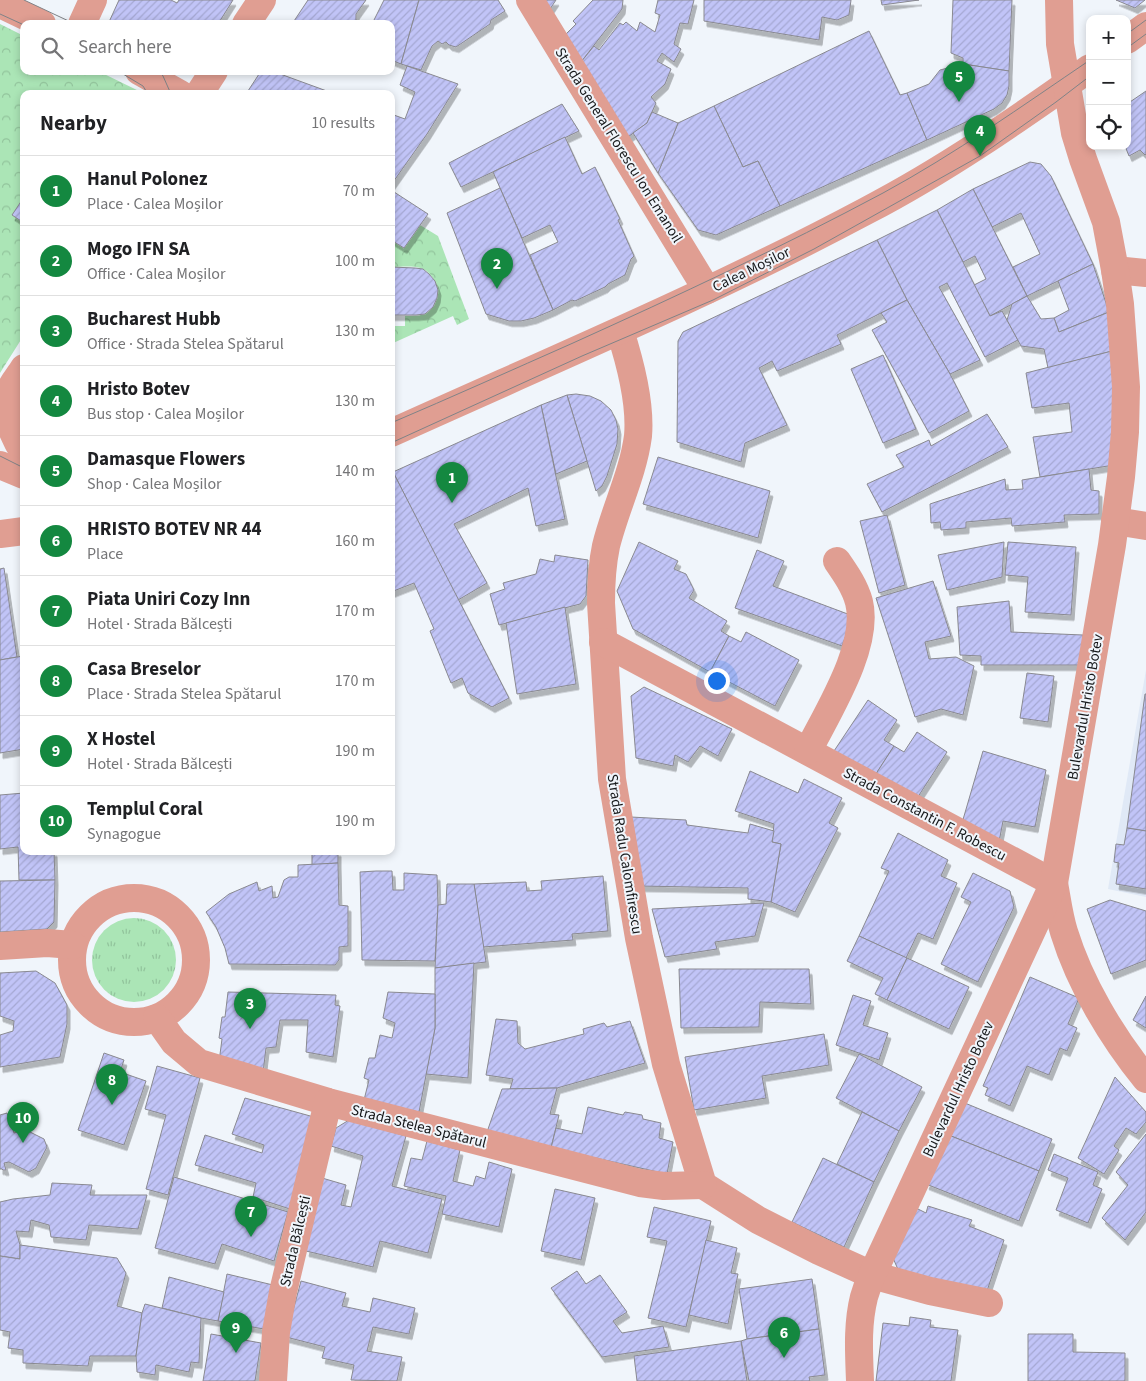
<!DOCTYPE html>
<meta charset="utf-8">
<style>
body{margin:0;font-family:"Source Sans 3",sans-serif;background:#f6f6f6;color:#202124}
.controls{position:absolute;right:15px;top:15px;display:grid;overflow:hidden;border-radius:10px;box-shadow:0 2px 8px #0003}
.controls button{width:45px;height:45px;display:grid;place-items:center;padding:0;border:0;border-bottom:1px solid #e0e0e0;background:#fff;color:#202124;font:25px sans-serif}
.you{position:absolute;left:716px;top:680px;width:18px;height:18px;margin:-12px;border:4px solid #fff;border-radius:50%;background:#1a73e8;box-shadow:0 0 0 8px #1a73e833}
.badge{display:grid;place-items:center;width:32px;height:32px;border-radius:50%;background:#148840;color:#fff;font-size:16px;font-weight:700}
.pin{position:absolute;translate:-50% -41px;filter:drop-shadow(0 1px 2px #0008)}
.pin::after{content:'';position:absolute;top:26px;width:18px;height:15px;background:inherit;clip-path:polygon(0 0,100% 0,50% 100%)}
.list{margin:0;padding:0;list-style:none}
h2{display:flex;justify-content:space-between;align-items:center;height:65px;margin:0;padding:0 20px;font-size:21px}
h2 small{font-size:16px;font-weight:400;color:#757577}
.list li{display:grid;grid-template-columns:32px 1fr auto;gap:15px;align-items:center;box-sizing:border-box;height:70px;padding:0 20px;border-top:1px solid #e0e0e0}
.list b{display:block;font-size:19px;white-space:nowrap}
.list p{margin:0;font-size:16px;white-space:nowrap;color:#757577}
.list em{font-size:16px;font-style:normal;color:#757577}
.icon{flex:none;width:28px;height:28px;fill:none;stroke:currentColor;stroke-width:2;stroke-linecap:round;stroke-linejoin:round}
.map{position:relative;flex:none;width:1146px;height:1381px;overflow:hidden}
.search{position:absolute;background:#fff;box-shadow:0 2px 8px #0003;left:20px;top:20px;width:375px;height:55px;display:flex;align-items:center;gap:12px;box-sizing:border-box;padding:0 18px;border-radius:10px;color:#757577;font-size:19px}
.panel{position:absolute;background:#fff;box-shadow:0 2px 8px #0003;left:20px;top:90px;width:375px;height:765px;border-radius:10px}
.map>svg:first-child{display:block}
.built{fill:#e0e9f6}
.grass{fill:url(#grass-tufts)}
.park{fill:url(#park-crowns)}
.building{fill:url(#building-hatch);stroke:#898990;filter:url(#shadow)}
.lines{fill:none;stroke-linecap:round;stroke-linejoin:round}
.minor{stroke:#e09e92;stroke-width:28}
.tram{stroke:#808387;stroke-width:1}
.labels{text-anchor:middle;stroke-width:4;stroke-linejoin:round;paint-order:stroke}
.street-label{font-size:15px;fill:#16181a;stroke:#f0f5fb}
</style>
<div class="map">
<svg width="1146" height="1381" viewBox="0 0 1146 1381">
<defs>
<pattern id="grass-tufts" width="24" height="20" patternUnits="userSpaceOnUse" patternTransform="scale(1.25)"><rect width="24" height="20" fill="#abe5b6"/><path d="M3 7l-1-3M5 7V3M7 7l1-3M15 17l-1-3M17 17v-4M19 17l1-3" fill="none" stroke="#92c49c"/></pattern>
<pattern id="park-crowns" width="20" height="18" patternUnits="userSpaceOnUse" patternTransform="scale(1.25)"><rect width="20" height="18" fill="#abe5b6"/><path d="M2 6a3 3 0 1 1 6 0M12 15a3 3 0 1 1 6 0" fill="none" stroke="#92c49c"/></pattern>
<pattern id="building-hatch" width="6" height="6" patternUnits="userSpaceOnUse" patternTransform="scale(1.25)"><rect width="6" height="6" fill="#c1c4f7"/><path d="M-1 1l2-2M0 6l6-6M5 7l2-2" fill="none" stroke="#a5a8d3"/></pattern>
<filter id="shadow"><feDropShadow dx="3" dy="5.5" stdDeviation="0" flood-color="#0004"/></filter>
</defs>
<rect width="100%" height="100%" fill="#f0f5fb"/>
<polygon class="built" points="1146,670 1146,897 1108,889"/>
<circle class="grass" cx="134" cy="960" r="42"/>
<g class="park">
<polygon points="0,24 24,36 24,71 98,71 141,92 141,94 24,94 24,335 0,373"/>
<path d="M420,225L438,236L469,319L457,325L453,316L391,344V326H405V316C411,316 419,316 425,314C443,305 440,277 423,269C414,265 401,267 391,267V240L404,248Z"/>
</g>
<g class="building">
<polygon points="119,0 171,0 177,3 179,0 233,0 218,24 110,24 109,22"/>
<polygon points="308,0 366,0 356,14 356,20 364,24 292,24"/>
<polygon points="384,0 419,0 401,64 391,60 391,24 372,24"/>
<polygon points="419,0 498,0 505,11 491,20 490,24 456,47 449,45 446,42 442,44 438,41 432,46 421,70 401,64"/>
<polygon points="545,0 556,0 550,9"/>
<polygon points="593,0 623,0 622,9 581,62 565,35 576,24 573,21"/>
<polygon points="658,0 694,0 688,24 680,23 674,44 681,49 674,62 662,53 657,61 671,69 665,84 651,97 656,103 647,123 628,137 581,62 594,46 599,50 620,23 623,25 626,22 637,31 640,22 655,32 660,15 655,13"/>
<polygon points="704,0 851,0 849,15 837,20 822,17 819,40 704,21"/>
<polygon points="881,0 919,0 882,5"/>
<polygon points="953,0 1012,0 1009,71 963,64 963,58 951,53"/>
<polygon points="1116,0 1145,0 1135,8"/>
<polygon points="869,31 900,95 907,93 927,140 780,206 758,161 743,167 714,106"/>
<polygon points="963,64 1009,71 1009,86 1007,95 1002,103 994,109 927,140 907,93 929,84 940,70"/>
<polygon points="407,66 458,84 427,134 391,185 391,114 405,119 415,92 400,85"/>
<polygon points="261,71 272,71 335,94 246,94"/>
<polygon points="1146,91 1146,154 1145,155 1140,150 1129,156 1125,146 1127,146 1127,104"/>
<polygon points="562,104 579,131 461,187 449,163"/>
<polygon points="714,106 743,167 758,161 780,206 716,235 698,230 658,173 678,123"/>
<polygon points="652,112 678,123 658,173 633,133 647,123"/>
<polygon points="565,137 582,174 595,167 620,219 618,220 634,256 631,259 625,275 608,284 605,287 575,301 572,300 553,310 530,255 558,242 550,225 522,238 493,172"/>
<polygon points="1030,162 1041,164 1051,176 1093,264 1027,296 1013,267 1040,254 1021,213 992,227 973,189"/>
<polygon points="500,188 553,310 534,318 521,321 509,321 486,314 447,213"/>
<polygon points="973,189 1027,296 990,316 974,285 986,279 975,256 963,262 937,210"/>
<polygon points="391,190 428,214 404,248 391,240"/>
<polygon points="24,197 24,223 12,215"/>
<polygon points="937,210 990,316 1002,311 1018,340 985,357 947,283 939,287 980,360 950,374 907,300 877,240"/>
<polygon points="877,240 907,300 837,335 841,344 777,371 772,361 759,368 787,425 745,443 741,462 677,442 678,341 683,332"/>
<polygon points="1093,264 1109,312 1059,332 1054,318 1069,310 1058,281"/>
<polygon points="391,267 415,268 423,269 429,274 435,281 438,290 437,298 433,307 425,314 416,315 391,315"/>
<polygon points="1027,296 1041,319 1054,318 1059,332 1109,312 1112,351 1048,368 1044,349 1021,346 1007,320 1012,304"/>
<polygon points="907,300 950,374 969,411 929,433 872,330 887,322 881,313"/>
<polygon points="1112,351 1114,465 1040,477 1033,437 1072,432 1069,403 1032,408 1026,373"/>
<polygon points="883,355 916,429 883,443 851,369"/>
<polygon points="576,394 590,396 601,401 611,410 616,420 618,429 617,444 607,476 602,486 596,491 567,395"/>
<polygon points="567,395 587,461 556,474 541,405"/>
<polygon points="541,405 565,519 536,526 528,488 454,524 487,583 458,600 393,472"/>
<polygon points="987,414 1008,447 882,512 867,484 904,467 896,455 929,440 931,446"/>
<polygon points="658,457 770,491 758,538 643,504"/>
<polygon points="1089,469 1091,490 1099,491 1099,514 1064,515 1065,522 1012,526 1011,518 966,522 966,528 941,530 940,522 931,523 930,504 1005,479 1006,490 1023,489 1022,480"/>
<polygon points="391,472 393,472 509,698 492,707 468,693 462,678 451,683 430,631 434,629 414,583 391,592"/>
<polygon points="887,515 905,585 879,593 860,521"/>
<polygon points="639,542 678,561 674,569 686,574 694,590 689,598 727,621 721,631 729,636 710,672 633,629 617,591"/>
<polygon points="1004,542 1002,577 947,590 938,555"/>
<polygon points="1008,542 1076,547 1071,615 1025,612 1028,577 1005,575"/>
<polygon points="757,550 784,561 773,586 853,616 842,646 735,608"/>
<polygon points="555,555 588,560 586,596 580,604 499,625 490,594 505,589 503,583 536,574 540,559 554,562"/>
<polygon points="4,568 17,657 0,660 0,569"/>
<polygon points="933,581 951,636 925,642 929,659 956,657 974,666 963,715 941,709 915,717 876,598"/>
<polygon points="1009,601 1011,632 1083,635 1081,665 981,665 981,656 960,655 957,607"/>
<polygon points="565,607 576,684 517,694 506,623"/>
<polygon points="746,632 799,660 775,706 710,672 729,636 741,642"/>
<polygon points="23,656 24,661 24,749 0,753 0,660"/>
<polygon points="1027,673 1054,676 1048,722 1020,718"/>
<polygon points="644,687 732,729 718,756 700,746 688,762 675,755 673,766 636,758 631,696"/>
<polygon points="1145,694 1146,694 1146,831 1127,828"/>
<polygon points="868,700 897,720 884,740 894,746 872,780 832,754"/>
<polygon points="917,732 947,752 912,806 872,780 894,746 904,752"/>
<polygon points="983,751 1046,770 1035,827 1003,821 999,842 962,823"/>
<polygon points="750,771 798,793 804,779 842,798 829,823 838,828 795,912 771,902 781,844 772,842 774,824 735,811"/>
<polygon points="24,793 24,851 54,851 55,880 19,880 18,847 0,849 0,795"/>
<polygon points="631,817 686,820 687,825 748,833 750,824 774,831 772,842 781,844 771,902 748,899 748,888 638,886"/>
<polygon points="1127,828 1146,831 1146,889 1116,884 1119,863 1114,862 1116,844 1124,845"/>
<polygon points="898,833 948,860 941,876 957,883 933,939 918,933 906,958 859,936 889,871 881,868"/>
<polygon points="312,851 338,851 338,863 312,865"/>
<polygon points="338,863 339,905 348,906 348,946 339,947 339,960 335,965 229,964 225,948 216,927 206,912 229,894 257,882 259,891 272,886 273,898 278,897 284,880 289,877 298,877 298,865"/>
<polygon points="376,871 392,871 393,890 404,890 404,873 437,875 438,905 435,961 362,960 360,872"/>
<polygon points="973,873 1010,891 1014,907 978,982 941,964 971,902 961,897"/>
<polygon points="603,876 608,931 572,934 573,940 483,947 474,884 526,882 527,891 542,890 541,881"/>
<polygon points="55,880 54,922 47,929 0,932 0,881"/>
<polygon points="447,884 474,884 486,962 435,968 438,905 446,904"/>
<polygon points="1110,900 1146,911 1146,960 1111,974 1087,909"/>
<polygon points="764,903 755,936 715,942 717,949 665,957 652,909"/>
<polygon points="859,936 907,958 887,1000 875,994 883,978 847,961"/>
<polygon points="907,958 969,987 949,1029 887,1000"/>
<polygon points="474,963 468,1078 426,1074 435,1028 435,968"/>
<polygon points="679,969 809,969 811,1004 760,1002 759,1027 681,1028"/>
<polygon points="36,971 55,983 67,1005 67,1024 60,1057 0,1067 0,1035 13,1031 14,1021 0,1016 0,973"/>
<polygon points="1030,977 1079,998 1068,1024 1077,1028 1067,1051 1060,1048 1049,1075 1027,1066 1010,1106 985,1095 988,1088 983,1086"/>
<polygon points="228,992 336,995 335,1005 340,1006 333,1057 306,1052 308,1020 280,1020 276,1047 266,1048 263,1073 219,1062 222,1039 219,1038 222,1017 225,1017"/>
<polygon points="388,992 435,994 435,1028 419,1112 364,1100 369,1080 364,1078 369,1058 375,1058 380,1035 392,1038 395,1023 383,1018"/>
<polygon points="853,995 871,1001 863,1025 888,1033 879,1060 836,1045"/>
<polygon points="1146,996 1146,1028 1133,1020"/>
<polygon points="496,1019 517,1021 518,1043 525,1049 584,1034 583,1029 604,1023 607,1027 630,1021 645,1063 557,1088 510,1089 513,1079 486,1075"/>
<polygon points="824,1034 829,1065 762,1076 766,1098 694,1110 685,1057"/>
<polygon points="104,1053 124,1060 120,1072 146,1081 124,1145 78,1130"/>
<polygon points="859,1054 922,1087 899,1131 836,1098"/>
<polygon points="157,1066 200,1078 168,1195 146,1189 166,1115 145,1109"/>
<polygon points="1115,1077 1146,1112 1146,1122 1136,1134 1126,1128 1114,1146 1119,1150 1104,1174 1078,1158"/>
<polygon points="557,1088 550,1114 559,1115 551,1148 487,1132 502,1089"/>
<polygon points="245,1098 314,1117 290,1209 253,1197 256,1183 195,1165 205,1135 262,1153 264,1145 232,1134"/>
<polygon points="960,1101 1052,1139 1039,1171 946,1134"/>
<polygon points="588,1107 623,1115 625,1112 642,1115 643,1119 661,1123 659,1138 673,1142 667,1174 551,1148 556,1128 582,1134"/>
<polygon points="862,1112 899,1131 874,1182 837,1164"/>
<polygon points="7,1113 14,1133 24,1129 44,1139 47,1147 36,1168 29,1172 9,1162 4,1163 6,1170 3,1170 2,1169 0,1169 0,1115"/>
<polygon points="349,1120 406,1136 392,1186 442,1199 428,1253 380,1241 373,1267 306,1251 322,1178 346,1185 341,1205 351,1207 363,1156 331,1146 336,1128"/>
<polygon points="946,1134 1039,1171 1019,1221 926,1184"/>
<polygon points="1146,1134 1146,1212 1125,1240 1102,1218 1128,1185 1116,1172"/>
<polygon points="427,1141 460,1150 453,1181 473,1186 476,1176 485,1179 489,1162 512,1169 499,1227 442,1214 446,1196 404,1186 411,1158 422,1160"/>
<polygon points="1054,1154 1098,1172 1093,1185 1102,1189 1088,1223 1056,1210 1068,1178 1048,1170"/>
<polygon points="823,1158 874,1182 844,1247 792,1222"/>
<polygon points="174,1177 288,1212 274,1261 222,1244 215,1264 155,1248"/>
<polygon points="52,1183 92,1185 90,1195 147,1195 138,1229 89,1225 86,1240 51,1237 49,1225 31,1220 29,1232 16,1231 20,1245 20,1259 0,1256 0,1202 13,1199 50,1195"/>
<polygon points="555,1189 595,1198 581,1260 541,1251"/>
<polygon points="928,1206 972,1220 969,1226 1004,1240 986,1294 900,1274 893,1258 914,1207 926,1213"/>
<polygon points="654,1207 711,1221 686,1327 648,1318 667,1241 647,1237"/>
<polygon points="706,1240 737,1248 731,1273 738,1274 728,1324 689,1315"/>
<polygon points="20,1245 117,1258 126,1273 117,1306 142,1313 136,1356 90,1356 88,1366 23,1363 23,1350 8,1348 10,1332 0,1330 0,1256 20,1259"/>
<polygon points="577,1271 586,1284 600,1275 627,1312 613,1321 622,1333 663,1326 669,1347 602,1357 551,1288"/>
<polygon points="227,1274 273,1285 264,1329 218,1321"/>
<polygon points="169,1277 224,1292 218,1321 201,1318 162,1308"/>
<polygon points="812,1279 819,1329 747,1339 739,1289"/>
<polygon points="301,1281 346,1293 342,1306 370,1312 373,1298 415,1308 409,1334 373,1327 367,1351 402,1357 397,1381 351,1380 354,1365 322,1358 325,1347 286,1337"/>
<polygon points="145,1304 201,1318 199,1363 191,1362 189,1372 156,1365 155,1375 137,1372 136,1356 142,1313"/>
<polygon points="910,1317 931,1320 930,1327 958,1330 951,1381 876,1381 883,1323 909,1326"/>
<polygon points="819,1329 825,1375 809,1377 810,1381 749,1381 741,1341 747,1339"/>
<polygon points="211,1334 261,1343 255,1381 203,1381"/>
<polygon points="1028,1334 1073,1334 1073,1352 1125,1353 1125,1381 1028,1381"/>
<polygon points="741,1341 747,1381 637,1381 634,1356"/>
</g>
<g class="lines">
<g class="minor">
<polyline points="530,0 707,290"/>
<polyline points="0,4 42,24"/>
<polyline points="82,24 93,0"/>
<polyline points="246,24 262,0"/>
<polyline points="1127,40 1146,26"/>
<polyline points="139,71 180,94"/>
<polyline points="199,94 214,71"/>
<polyline points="1115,270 1146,273"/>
<path d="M620,331C630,362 641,402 638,436C633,474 615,509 606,546C602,565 601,584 601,603L612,779L639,938L666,1064L703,1185L758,1220L819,1251L872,1275L930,1291L989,1303"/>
<path d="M24,368C20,375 14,381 11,388C1,410 12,434 24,453"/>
<path d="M391,433C550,361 712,293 866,211C945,170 1018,119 1090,68"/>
<polyline points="0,465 24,475"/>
<polyline points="1115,521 1146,526"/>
<polyline points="0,534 24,531"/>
<path d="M603,642L1054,883C1057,899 1059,916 1064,932C1080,984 1112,1037 1146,1079"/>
<path d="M808,751C827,713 870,646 859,602C855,587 846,574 837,561"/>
<circle cx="134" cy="960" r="62"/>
<polyline points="0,946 47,943 73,945"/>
<polyline points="157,1018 174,1042 199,1063 328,1102 640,1183 664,1186 703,1185"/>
<polyline points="273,1381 276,1332 283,1292 328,1102"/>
<path d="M860,1381C859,1353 857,1325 864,1297C866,1290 869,1282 872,1275L1054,883L1112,545L1121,477L1125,432L1126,387L1120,304L1115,270L1106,222L1083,159L1075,133L1060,44L1059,0"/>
</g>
<g class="tram">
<polyline points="24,0 75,24"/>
<polyline points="0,14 24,25"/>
<polyline points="1127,34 1146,20"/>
<polyline points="1127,48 1146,34"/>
<polyline points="118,71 143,86 148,94"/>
<polyline points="159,71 163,76 171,94"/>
<path d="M24,374C18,391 21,407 24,424"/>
<path d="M391,423C452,397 512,370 573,343C677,296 782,247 883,193C955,154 1022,106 1090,60"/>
<polyline points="391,443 582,356 713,300 814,249 980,156 1056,102 1090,76"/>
<polyline points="0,456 24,468"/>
</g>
</g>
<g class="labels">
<g class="street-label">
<text transform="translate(619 145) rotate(58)" y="5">Strada General Florescu Ion Emanoil</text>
<text transform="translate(751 269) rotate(-26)" y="5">Calea Moșilor</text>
<text transform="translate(1085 707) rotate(-80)" y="5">Bulevardul Hristo Botev</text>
<text transform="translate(925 814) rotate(28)" y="5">Strada Constantin F. Robescu</text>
<text transform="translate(625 854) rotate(81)" y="5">Strada Radu Calomfirescu</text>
<text transform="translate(958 1089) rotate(-65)" y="5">Bulevardul Hristo Botev</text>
<text transform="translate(419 1126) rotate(14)" y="5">Strada Stelea Spătarul</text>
<text transform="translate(295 1241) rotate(-77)" y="5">Strada Bălcești</text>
</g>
</g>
</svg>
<div class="controls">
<button>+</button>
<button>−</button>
<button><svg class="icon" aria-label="locate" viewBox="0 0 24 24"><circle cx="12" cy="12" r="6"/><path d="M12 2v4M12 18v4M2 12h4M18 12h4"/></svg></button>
</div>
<div class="you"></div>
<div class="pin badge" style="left:452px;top:503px">1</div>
<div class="pin badge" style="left:497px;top:289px">2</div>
<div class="pin badge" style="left:250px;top:1029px">3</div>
<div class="pin badge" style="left:980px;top:156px">4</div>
<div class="pin badge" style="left:959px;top:102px">5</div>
<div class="pin badge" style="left:784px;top:1358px">6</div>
<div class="pin badge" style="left:251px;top:1237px">7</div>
<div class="pin badge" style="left:112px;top:1105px">8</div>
<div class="pin badge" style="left:236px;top:1353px">9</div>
<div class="pin badge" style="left:23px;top:1143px">10</div>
<div class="search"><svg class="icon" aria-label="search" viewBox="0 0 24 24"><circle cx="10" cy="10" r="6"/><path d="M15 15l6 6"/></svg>Search here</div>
<section class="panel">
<h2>Nearby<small>10 results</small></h2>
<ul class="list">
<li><span class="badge">1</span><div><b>Hanul Polonez</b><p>Place · Calea Moșilor</p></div><em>70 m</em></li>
<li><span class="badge">2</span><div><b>Mogo IFN SA</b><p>Office · Calea Moșilor</p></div><em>100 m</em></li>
<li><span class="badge">3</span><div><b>Bucharest Hubb</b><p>Office · Strada Stelea Spătarul</p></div><em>130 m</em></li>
<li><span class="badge">4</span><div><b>Hristo Botev</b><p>Bus stop · Calea Moșilor</p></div><em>130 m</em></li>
<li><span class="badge">5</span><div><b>Damasque Flowers</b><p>Shop · Calea Moșilor</p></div><em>140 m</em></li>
<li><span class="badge">6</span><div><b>HRISTO BOTEV NR 44</b><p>Place</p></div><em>160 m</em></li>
<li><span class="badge">7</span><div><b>Piata Uniri Cozy Inn</b><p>Hotel · Strada Bălcești</p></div><em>170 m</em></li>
<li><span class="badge">8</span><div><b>Casa Breselor</b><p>Place · Strada Stelea Spătarul</p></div><em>170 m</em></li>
<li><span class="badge">9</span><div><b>X Hostel</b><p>Hotel · Strada Bălcești</p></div><em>190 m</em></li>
<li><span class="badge">10</span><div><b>Templul Coral</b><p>Synagogue</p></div><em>190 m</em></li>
</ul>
</section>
</div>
